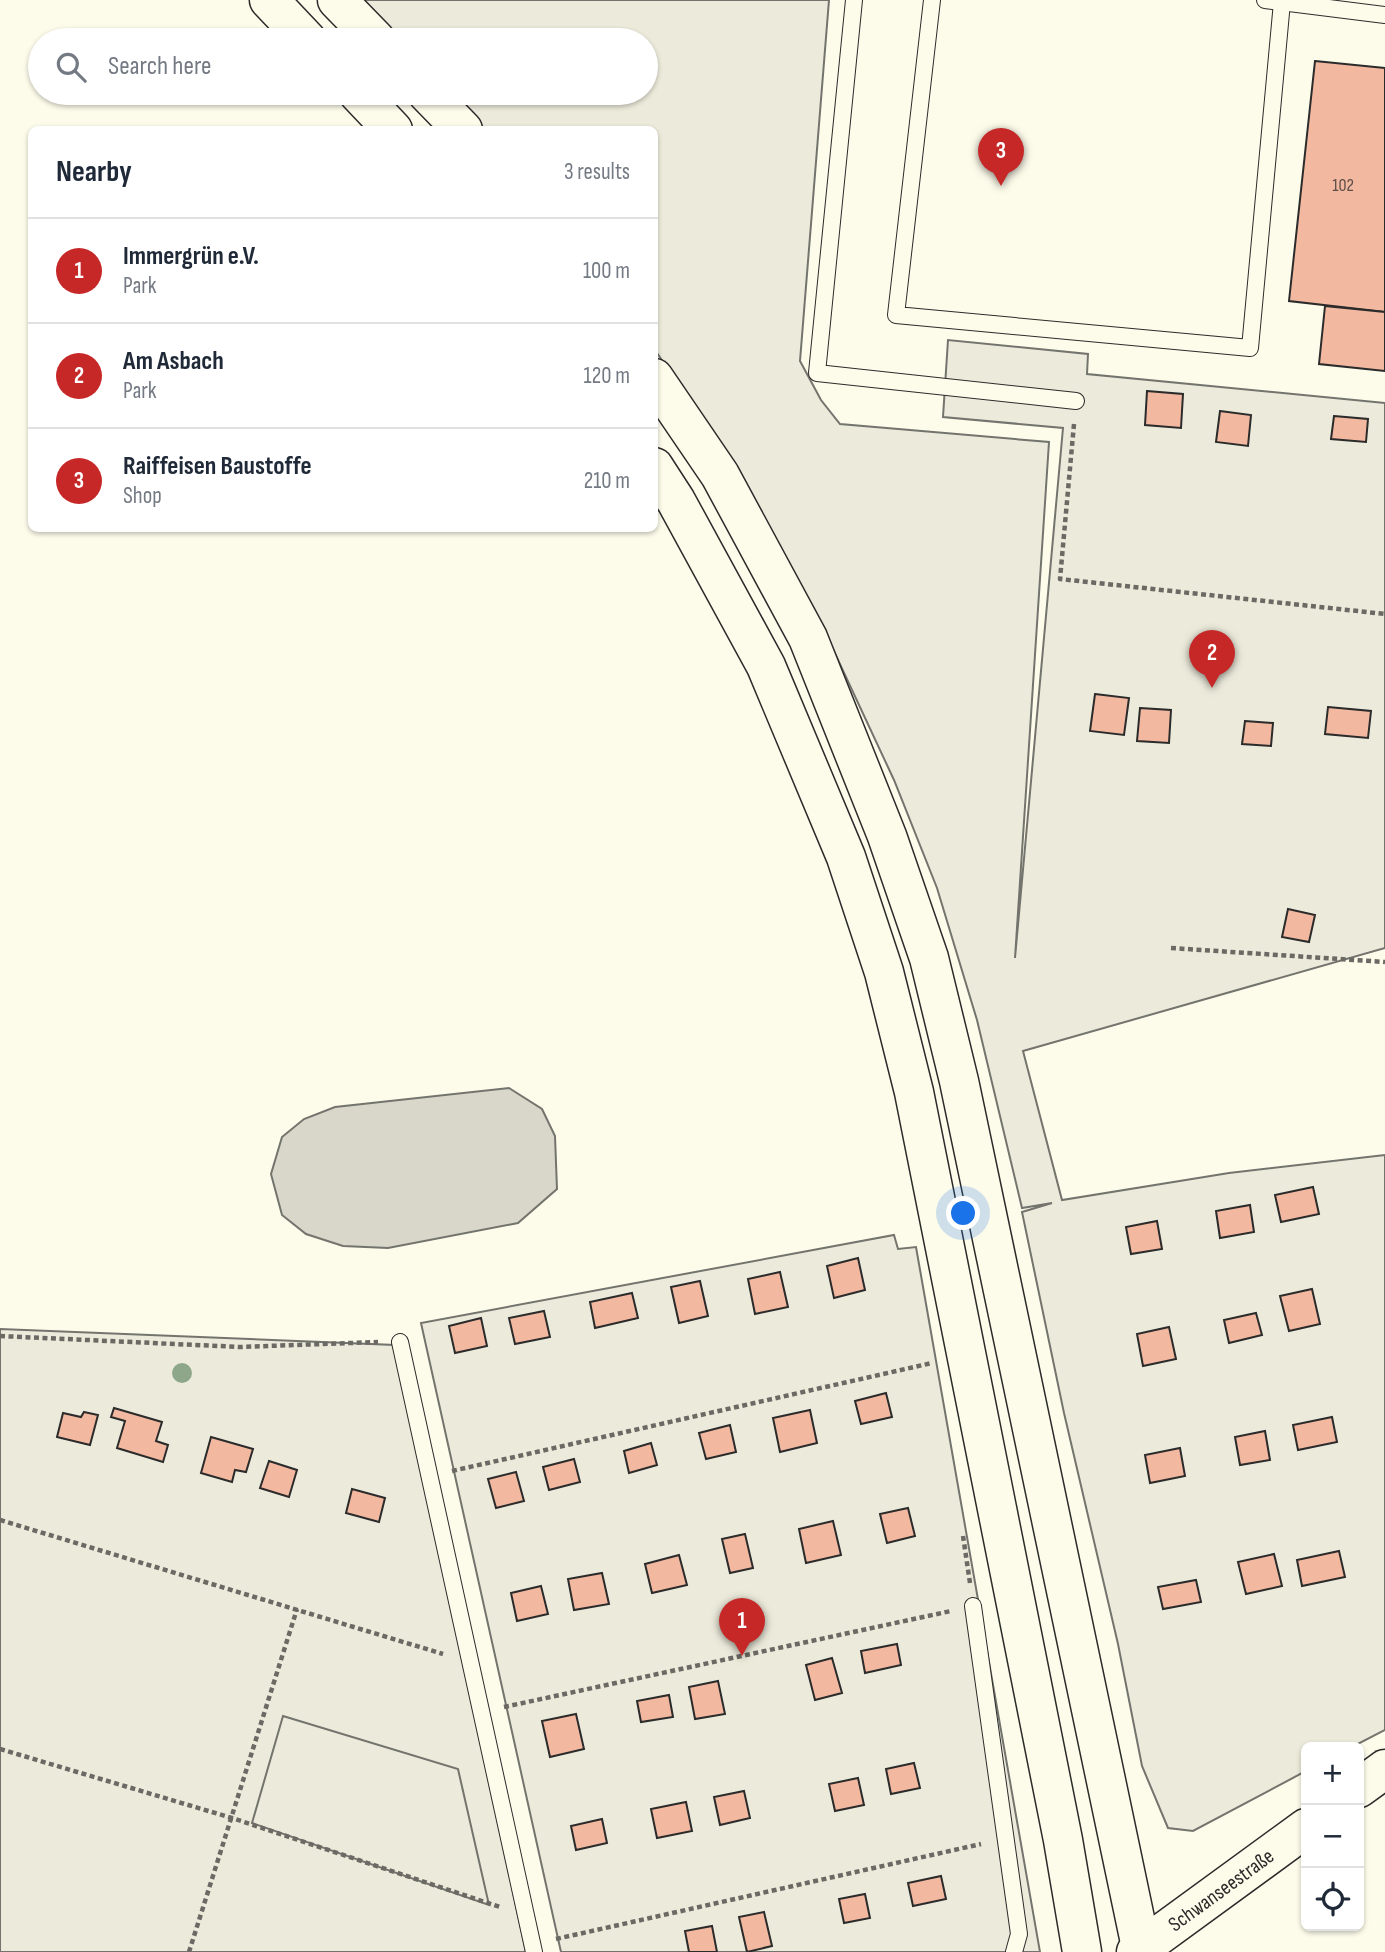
<!DOCTYPE html>
<meta charset="utf-8">
<style>
body{margin:0;font-family:"Sofia Sans Condensed",sans-serif;background:#f6f6f7;color:#1f2937}
.controls{position:absolute;right:21px;bottom:21px;display:grid;overflow:hidden;border-radius:10px;box-shadow:0 2px 5px #0004}
.controls button{width:63px;height:63px;display:grid;place-items:center;padding:0;border:0;border-bottom:2px solid #e0e1e3;background:#fff;color:#1f2937;font:35px sans-serif}
.you{position:absolute;left:964px;top:1214px;width:24px;height:24px;margin:-18px;border:5px solid #fff;border-radius:50%;background:#1a73e8;box-shadow:0 0 0 10px #1a73e833}
.badge{display:grid;place-items:center;width:46px;height:46px;border-radius:50%;background:#c62828;color:#fff;font-size:23px;font-weight:700}
.pin{position:absolute;translate:-50% -58px;filter:drop-shadow(0 2px 4px #0008)}
.pin::after{content:'';position:absolute;top:37px;width:24px;height:21px;background:inherit;clip-path:polygon(0 0,100% 0,50% 100%)}
.list{margin:0;padding:0;list-style:none}
h2{display:flex;justify-content:space-between;align-items:center;height:91px;margin:0;padding:0 28px;font-size:30px}
h2 small{font-size:23px;font-weight:400;color:#747a83}
.list li{display:grid;grid-template-columns:46px 1fr auto;gap:21px;align-items:center;box-sizing:border-box;height:105px;padding:0 28px;border-top:2px solid #e0e1e3}
.list b{display:block;font-size:26px;white-space:nowrap}
.list p{margin:0;font-size:23px;white-space:nowrap;color:#747a83}
.list em{font-size:23px;font-style:normal;color:#747a83}
.icon{flex:none;width:38px;height:38px;fill:none;stroke:currentColor;stroke-width:2;stroke-linecap:round;stroke-linejoin:round}
.map{position:relative;flex:none;width:1385px;height:1952px;overflow:hidden}
.search{position:absolute;background:#fff;box-shadow:0 2px 5px #0004;left:28px;top:28px;width:630px;height:77px;display:flex;align-items:center;gap:18px;box-sizing:border-box;padding:0 24px;border-radius:38px;color:#747a83;font-size:26px}
.panel{position:absolute;background:#fff;box-shadow:0 2px 5px #0004;left:28px;top:126px;width:630px;height:406px;border-radius:10px}
.map>svg:first-child{display:block}
.green{fill:#ecebdb;stroke:#74746e;stroke-width:2}
.parking{fill:#eceadb;stroke:#74746e;stroke-width:2}
.water{fill:#d8d7c9;stroke:#74746e;stroke-width:2}
.building{fill:#f2b8a0;stroke:#2b2b2b;stroke-width:2}
.lines{fill:none;stroke-linecap:round;stroke-linejoin:round}
.lane-casing{stroke:#2b2b2b;stroke-width:18}
.secondary-casing{stroke:#2b2b2b;stroke-width:41}
.primary-casing{stroke:#2b2b2b;stroke-width:41}
.path{stroke:#6a6964;stroke-width:4.5;stroke-dasharray:5 3.5;stroke-linecap:butt}
.lane{stroke:#fdfbea;stroke-width:16}
.secondary{stroke:#fdfbea;stroke-width:38}
.primary{stroke:#fdfbea;stroke-width:38}
.tree{fill:#8ea78a}
.labels{text-anchor:middle;stroke-width:5;stroke-linejoin:round;paint-order:stroke}
.number-label{font-size:18px;fill:#5d4e48}
.street-label{font-size:21px;fill:#2b2b2b;stroke:#fdfbea}
</style>
<div class="map">
<svg width="1385" height="1952" viewBox="0 0 1385 1952">
<rect width="100%" height="100%" fill="#fdfbea"/>
<g class="green">
<polygon points="362,0 829,0 800,361 821,400 840,424 1049,442 1015,958 1063,428 943,417 948,340 1088,354 1087,374 1385,403 1385,948 1023,1051 1062,1200 1229,1173 1385,1155 1385,1730 1352,1747 1306,1747 1306,1771 1193,1831 1168,1828 1142,1766 1118,1644 1064,1413 1022,1212 1052,1203 1022,1208 977,1020 937,888 894,780 825,632 700,416 655,350 654,130 484,129 449,93 646,93 646,40 400,40"/>
<polygon points="894,1235 898,1249 916,1247 1040,1952 561,1952 421,1323"/>
<polygon points="0,1329 395,1345 526,1952 0,1952"/>
</g>
<polygon class="parking" points="283,1716 458,1769 489,1905 252,1823"/>
<polygon class="water" points="509,1088 542,1109 555,1136 557,1189 518,1223 388,1248 343,1246 306,1234 282,1215 271,1174 282,1137 304,1119 335,1107"/>
<g class="building">
<polygon points="1315,61 1385,68 1385,312 1289,301"/>
<polygon points="1325,306 1385,312 1385,371 1319,364"/>
<polygon points="1147,391 1183,394 1181,428 1145,425"/>
<polygon points="1220,411 1251,415 1248,446 1216,442"/>
<polygon points="1334,416 1368,419 1366,442 1331,439"/>
<polygon points="1095,694 1129,698 1124,735 1090,731"/>
<polygon points="1328,707 1371,711 1368,738 1325,734"/>
<polygon points="1140,708 1171,710 1169,743 1137,741"/>
<polygon points="1245,721 1273,723 1271,746 1242,744"/>
<polygon points="1288,909 1315,915 1309,942 1282,937"/>
<polygon points="1313,1187 1319,1214 1281,1222 1275,1195"/>
<polygon points="1250,1205 1254,1232 1220,1238 1216,1211"/>
<polygon points="1157,1221 1162,1249 1131,1254 1126,1227"/>
<polygon points="858,1258 865,1290 834,1298 827,1266"/>
<polygon points="780,1272 788,1307 755,1314 748,1279"/>
<polygon points="700,1281 708,1316 679,1323 671,1287"/>
<polygon points="1312,1289 1320,1324 1289,1331 1280,1296"/>
<polygon points="632,1293 638,1318 595,1328 590,1302"/>
<polygon points="544,1311 550,1337 515,1344 509,1318"/>
<polygon points="1256,1313 1262,1335 1229,1343 1224,1320"/>
<polygon points="481,1318 487,1346 455,1353 449,1326"/>
<polygon points="1169,1327 1176,1359 1143,1366 1137,1334"/>
<polygon points="886,1393 892,1417 861,1424 855,1401"/>
<polygon points="114,1408 162,1422 156,1441 168,1445 163,1462 117,1448 125,1421 111,1417"/>
<polygon points="810,1410 817,1443 780,1452 773,1418"/>
<polygon points="84,1412 98,1415 90,1445 57,1437 63,1413 81,1417"/>
<polygon points="1332,1417 1337,1442 1298,1450 1293,1425"/>
<polygon points="730,1425 736,1452 706,1459 699,1433"/>
<polygon points="1265,1431 1270,1460 1240,1465 1235,1437"/>
<polygon points="211,1437 253,1449 246,1472 235,1470 232,1482 201,1473"/>
<polygon points="651,1443 657,1465 629,1473 624,1451"/>
<polygon points="1180,1448 1185,1476 1150,1483 1145,1455"/>
<polygon points="574,1459 580,1482 549,1490 543,1467"/>
<polygon points="269,1461 297,1470 289,1497 260,1488"/>
<polygon points="516,1472 524,1501 496,1508 488,1479"/>
<polygon points="352,1489 385,1498 379,1522 346,1513"/>
<polygon points="908,1508 915,1536 887,1543 880,1514"/>
<polygon points="833,1521 841,1555 806,1563 799,1529"/>
<polygon points="745,1534 753,1568 730,1573 722,1539"/>
<polygon points="1339,1551 1345,1577 1302,1586 1297,1560"/>
<polygon points="1274,1554 1282,1586 1246,1594 1238,1562"/>
<polygon points="679,1555 687,1585 652,1593 645,1564"/>
<polygon points="602,1573 609,1604 574,1610 568,1579"/>
<polygon points="1196,1580 1201,1602 1163,1609 1158,1587"/>
<polygon points="541,1586 548,1614 517,1621 511,1593"/>
<polygon points="897,1644 901,1665 865,1673 861,1651"/>
<polygon points="832,1658 842,1693 815,1700 806,1665"/>
<polygon points="718,1681 725,1714 695,1719 689,1687"/>
<polygon points="669,1695 673,1717 641,1722 637,1701"/>
<polygon points="576,1714 584,1749 550,1757 542,1721"/>
<polygon points="914,1763 920,1788 891,1794 886,1769"/>
<polygon points="858,1778 864,1805 835,1811 829,1784"/>
<polygon points="744,1791 750,1818 720,1825 714,1797"/>
<polygon points="686,1802 692,1831 657,1838 651,1809"/>
<polygon points="602,1819 607,1843 576,1850 571,1826"/>
<polygon points="941,1876 946,1899 913,1906 908,1883"/>
<polygon points="865,1894 870,1918 844,1923 839,1899"/>
<polygon points="764,1912 772,1946 747,1952 739,1917"/>
<polygon points="712,1926 717,1952 689,1952 685,1931"/>
</g>
<g class="lines">
<g class="lane-casing">
<g id="lane">
<polyline points="854,0 817,373 1076,401"/>
<polyline points="932,0 896,315 1250,348 1282,2"/>
<polyline points="1265,0 1385,15"/>
<polyline points="400,1342 534,1952"/>
<polyline points="973,1606 1019,1934 1014,1952"/>
</g>
</g>
<g class="secondary-casing">
<g id="secondary">
<polyline points="1359,1788 1385,1769"/>
<polyline points="1136,1952 1306,1828"/>
</g>
</g>
<g class="primary-casing">
<g id="primary">
<polyline points="269,0 307,40"/>
<polyline points="337,0 376,40"/>
<polyline points="358,93 393,130"/>
<polyline points="427,93 463,130"/>
<polyline points="654,378 720,475 808,638 887,836 929,958 959,1081 1142,1952"/>
<polyline points="654,467 676,501 766,666 846,857 884,972 914,1092 1063,1840 1082,1952"/>
</g>
</g>
<g class="path">
<polyline points="1074,424 1060,579 1385,614"/>
<polyline points="1171,948 1385,962"/>
<polyline points="0,1336 240,1347 378,1342"/>
<polyline points="452,1471 932,1363"/>
<polyline points="0,1520 443,1654"/>
<polyline points="963,1536 970,1583"/>
<polyline points="504,1707 951,1611"/>
<polyline points="0,1749 232,1818 500,1907"/>
<polyline points="556,1939 981,1844"/>
<polyline points="189,1952 297,1609"/>
</g>
<use href="#lane" class="lane"/>
<use href="#secondary" class="secondary"/>
<use href="#primary" class="primary"/>
</g>
<circle class="tree" cx="182" cy="1373" r="10"/>
<g class="labels">
<g class="number-label">
<text x="1343" y="191">102</text>
</g>
<g class="street-label">
<text transform="translate(1221 1890) rotate(-36)" y="7">Schwanseestraße</text>
</g>
</g>
</svg>
<div class="controls">
<button>+</button>
<button>−</button>
<button><svg class="icon" aria-label="locate" viewBox="0 0 24 24"><circle cx="12" cy="12" r="6"/><path d="M12 2v4M12 18v4M2 12h4M18 12h4"/></svg></button>
</div>
<div class="you"></div>
<div class="pin badge" style="left:742px;top:1656px">1</div>
<div class="pin badge" style="left:1212px;top:688px">2</div>
<div class="pin badge" style="left:1001px;top:186px">3</div>
<div class="search"><svg class="icon" aria-label="search" viewBox="0 0 24 24"><circle cx="10" cy="10" r="6"/><path d="M15 15l6 6"/></svg>Search here</div>
<section class="panel">
<h2>Nearby<small>3 results</small></h2>
<ul class="list">
<li><span class="badge">1</span><div><b>Immergrün e.V.</b><p>Park</p></div><em>100 m</em></li>
<li><span class="badge">2</span><div><b>Am Asbach</b><p>Park</p></div><em>120 m</em></li>
<li><span class="badge">3</span><div><b>Raiffeisen Baustoffe</b><p>Shop</p></div><em>210 m</em></li>
</ul>
</section>
</div>
